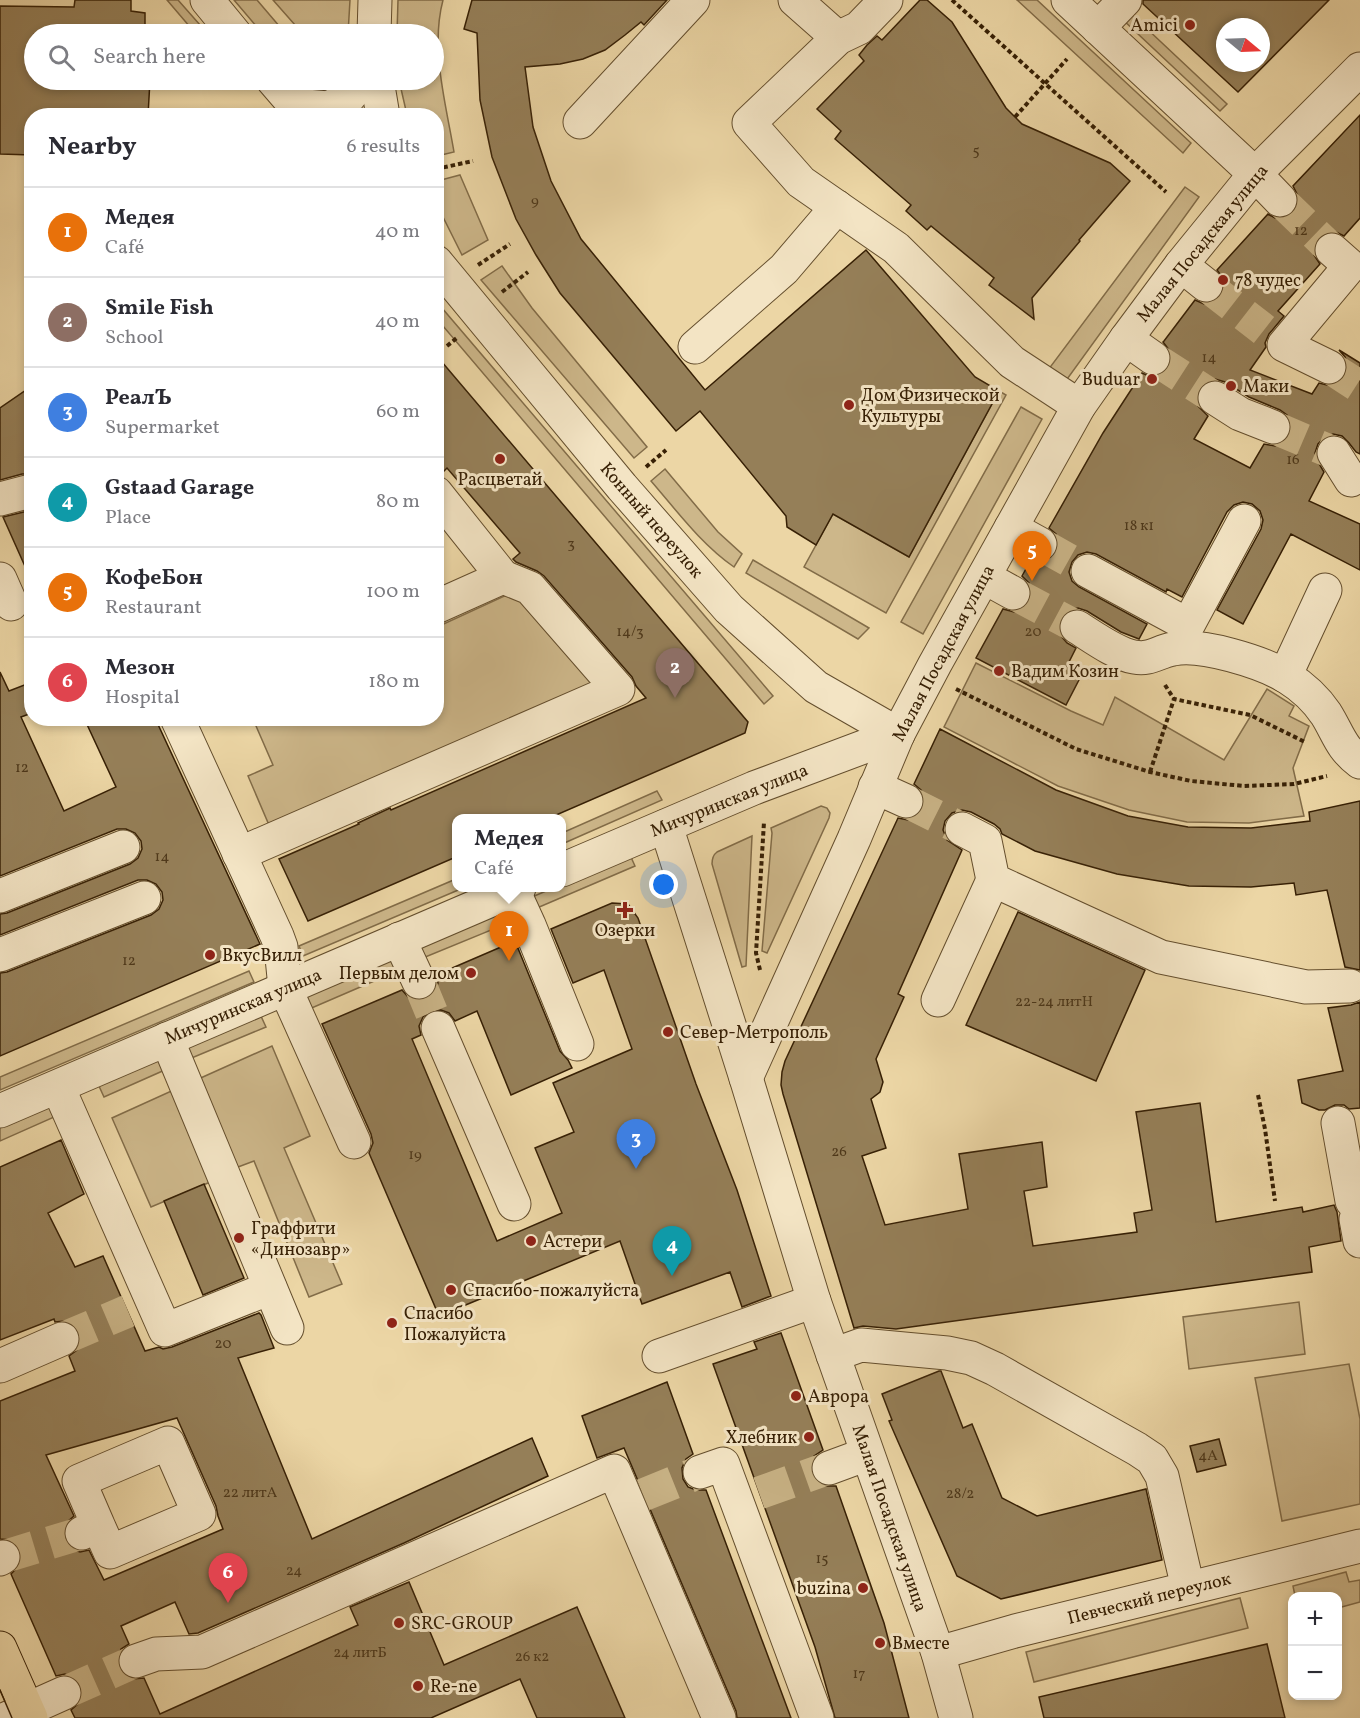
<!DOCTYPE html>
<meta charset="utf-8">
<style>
body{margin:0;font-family:Vollkorn,serif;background:#f2f2f3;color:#2b2b33}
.controls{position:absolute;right:18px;bottom:18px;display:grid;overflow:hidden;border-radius:12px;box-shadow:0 3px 9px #0003}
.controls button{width:54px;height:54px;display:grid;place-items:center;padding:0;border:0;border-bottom:2px solid #e1e1e2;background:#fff;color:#2b2b33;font:30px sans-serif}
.compass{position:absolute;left:1216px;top:18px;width:54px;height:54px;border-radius:50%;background:#fff;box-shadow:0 3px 9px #0003;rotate:109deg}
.you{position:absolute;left:664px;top:885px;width:21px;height:21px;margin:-15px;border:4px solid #fff;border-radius:50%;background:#1a73e8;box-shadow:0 0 0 9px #1a73e833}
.badge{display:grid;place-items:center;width:39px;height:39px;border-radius:50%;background:#8f2418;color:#fff;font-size:20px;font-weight:700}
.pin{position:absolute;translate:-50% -50px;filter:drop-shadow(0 2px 3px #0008)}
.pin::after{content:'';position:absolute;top:32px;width:21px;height:18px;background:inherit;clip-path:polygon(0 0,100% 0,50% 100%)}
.popup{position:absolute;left:452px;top:814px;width:114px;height:78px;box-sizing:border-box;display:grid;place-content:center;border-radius:12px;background:#fff;filter:drop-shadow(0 2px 4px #0005);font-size:20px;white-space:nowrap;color:#7c7c81}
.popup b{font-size:22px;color:#2b2b33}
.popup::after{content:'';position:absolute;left:50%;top:100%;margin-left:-12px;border:12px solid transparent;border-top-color:#fff}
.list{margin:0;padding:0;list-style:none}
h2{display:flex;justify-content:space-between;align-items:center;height:78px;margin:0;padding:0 24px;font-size:26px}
h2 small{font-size:20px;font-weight:400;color:#7c7c81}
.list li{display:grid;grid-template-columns:39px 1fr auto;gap:18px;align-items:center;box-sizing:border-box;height:90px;padding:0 24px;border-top:2px solid #e1e1e2}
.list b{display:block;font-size:22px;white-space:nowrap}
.list p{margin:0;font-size:20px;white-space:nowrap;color:#7c7c81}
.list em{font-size:20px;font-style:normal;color:#7c7c81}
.icon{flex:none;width:33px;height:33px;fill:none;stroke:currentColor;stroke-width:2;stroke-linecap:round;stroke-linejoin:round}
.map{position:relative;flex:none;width:1360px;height:1718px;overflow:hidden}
.search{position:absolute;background:#fff;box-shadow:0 3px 9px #0003;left:24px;top:24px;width:420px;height:66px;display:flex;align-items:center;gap:15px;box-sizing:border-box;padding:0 21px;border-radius:33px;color:#7c7c81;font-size:22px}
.panel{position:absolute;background:#fff;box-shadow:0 3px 9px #0003;left:24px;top:108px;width:420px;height:618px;border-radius:24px}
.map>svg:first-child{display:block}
.green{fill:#cdb78a;stroke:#826c48;stroke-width:1.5}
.building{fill:#957f58;stroke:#372005;stroke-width:1.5;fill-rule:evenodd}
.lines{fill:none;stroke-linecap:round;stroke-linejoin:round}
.minor-tunnel{stroke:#c8b285;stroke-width:33;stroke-dasharray:33 16;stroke-linecap:butt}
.minor-casing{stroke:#644e2d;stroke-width:35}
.major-casing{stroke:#372005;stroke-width:35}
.path{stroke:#372005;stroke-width:4;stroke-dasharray:4.5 3;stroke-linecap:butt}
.minor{stroke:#f3e4c4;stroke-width:33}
.major{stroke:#ecd6a5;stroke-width:33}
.tram{stroke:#372005;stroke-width:1.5}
.poi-dot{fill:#8f2418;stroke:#f3e4c4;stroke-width:2}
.labels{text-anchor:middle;stroke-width:6;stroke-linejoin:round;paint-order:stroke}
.number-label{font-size:15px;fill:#4e381a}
.poi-label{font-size:18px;fill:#372005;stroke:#f3e4c4;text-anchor:start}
.street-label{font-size:18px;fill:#372005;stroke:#f3e4c4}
</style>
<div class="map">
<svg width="1360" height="1718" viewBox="0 0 1360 1718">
<rect width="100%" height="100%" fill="#ecd6a5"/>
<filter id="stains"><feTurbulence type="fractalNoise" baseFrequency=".00333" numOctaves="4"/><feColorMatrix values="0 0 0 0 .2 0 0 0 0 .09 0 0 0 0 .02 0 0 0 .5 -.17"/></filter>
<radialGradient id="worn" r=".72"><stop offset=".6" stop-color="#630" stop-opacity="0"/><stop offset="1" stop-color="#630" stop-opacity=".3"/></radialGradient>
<g class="green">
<polygon points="167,0 178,0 208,34 196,34"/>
<polygon points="234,0 257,0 286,34 263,34"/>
<polygon points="273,0 350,0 348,34 303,34"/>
<path d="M398,0H443C430,49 446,104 454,152L437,156L436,116L407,115L399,80H434V34H397Z"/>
<polygon points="1017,0 1037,0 1191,143 1183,153"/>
<polygon points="1128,11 1227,104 1220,111 1121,18"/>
<polygon points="460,175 488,240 462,255 437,205 437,181"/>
<polygon points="1185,187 1199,197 1065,382 1048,370"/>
<polygon points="502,266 532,308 647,447 634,458 481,280"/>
<polygon points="436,301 773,696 764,704 437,319"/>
<polygon points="999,391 1006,395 886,613 804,567 833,514 909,557"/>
<polygon points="1021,407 1042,419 923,634 901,622"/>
<path d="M665,469L718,532L742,554L734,567C701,544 677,511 651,481Z"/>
<polygon points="753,560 869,628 858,639 746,573"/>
<polygon points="517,592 599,685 269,825 248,776 273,765 253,719 436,718 437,627 511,593"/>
<polygon points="976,663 1071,711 1103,725 1115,697 1224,760 1267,689 1294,706 1289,716 1309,726 1293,768 1304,816 1249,823 1187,822 1129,810 1058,786 944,727"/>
<polygon points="657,791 662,800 562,844 562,833"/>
<polygon points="821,806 827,808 830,813 829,818 767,953 762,951 772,833 771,828"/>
<path d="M752,836L746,966L742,967L712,864C712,858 713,855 717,852Z"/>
<polygon points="630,855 635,866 537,908 532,897 553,888 562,888 562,884"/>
<polygon points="456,879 456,888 463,888 303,956 299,946"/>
<polygon points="507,908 513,921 418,960 413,947"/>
<polygon points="396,956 402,969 307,1010 301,997"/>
<polygon points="249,971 254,982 0,1090 0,1077"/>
<polygon points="260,1014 266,1027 182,1062 177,1051"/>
<polygon points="272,1046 310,1136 284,1148 342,1284 309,1297 254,1161 230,1170 194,1081"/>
<polygon points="162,1057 167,1069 104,1097 98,1084"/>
<polygon points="178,1088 215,1180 151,1207 112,1118"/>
<polygon points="55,1103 61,1114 0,1141 0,1127"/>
<polygon points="1299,1302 1305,1354 1189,1369 1183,1317"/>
<polygon points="1349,1364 1360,1419 1360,1504 1282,1521 1255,1378"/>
<polygon points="1346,1572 1349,1582 1360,1580 1360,1602 1338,1608 1338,1596 1295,1596 1293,1586"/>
<polygon points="1240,1598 1248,1628 1034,1682 1026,1652"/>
</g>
<g class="building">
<polygon points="75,0 131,0 131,11 145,13 145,34 148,34 34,34 34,80 150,80 148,116 32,116 32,155 0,154 0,6 74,7"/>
<polygon points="472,0 667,0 644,25 641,22 625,35 605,50 583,59 560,64 525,67 533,127 551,181 581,239 705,390 866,250 975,377 999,391 909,557 833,514 816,545 787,527 786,516 700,411 676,431 560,293 536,255 516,219 492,157 480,100 477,33 464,29"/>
<polygon points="920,0 927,0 952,22 1006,108 1022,124 1110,163 1130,181 1079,240 1080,241 1032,298 1034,319 989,285 994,278 931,226 927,230 906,211 911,205 835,139 841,131 817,109 864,61 859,55 867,45 877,36 882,40"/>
<path d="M1143,0H1329L1238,92L1143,4ZM1225,27H1261V63H1225Z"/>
<path d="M1360,115V218L1344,236L1336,232H1327L1318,238L1314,247V255L1320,264L1278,311L1284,316L1269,334L1265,343L1266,347L1250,370L1312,394L1319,383L1331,386L1340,382L1346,376L1348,365L1345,357L1339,350L1360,363V454L1356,452L1349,443L1342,436L1333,434L1324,438L1318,444L1315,453L1318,462L1324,472L1309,501L1360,524V570L1291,534L1243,624L1217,610L1261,529L1263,520L1260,511L1252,504L1243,502L1234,505L1227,512L1182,597L1167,589L1166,592L1096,554L1087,552L1078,555L1072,562L1069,572L1072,581L1079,587L1147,624L1139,639L1121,632L1087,611L1078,608L1069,610L1062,616L1058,626L1060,635L1067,643L1076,648L1067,666L1082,674L1066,705L976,658L1003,609L1014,612L1023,609L1029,603L1032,592L1029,583L1022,576L1031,560L1041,563L1049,560L1056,554L1059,543L1056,534L1049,528L1103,433L1142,373L1151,377L1160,375L1169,368L1172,359L1170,351L1163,342L1164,341L1195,300L1204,304L1212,303L1220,297L1225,287L1223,278L1217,270L1268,214L1275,218H1284L1293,213L1298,205V196L1293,186ZM1215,379L1225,382L1249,397L1280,410L1287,415L1291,424V433L1285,441L1275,446L1264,444L1250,468L1194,439L1208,416L1198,406L1196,397L1199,388L1206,382Z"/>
<polygon points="436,355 748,722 745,733 547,819 456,819 456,857 308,921 279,859 359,824 358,823 390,808 391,810 646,698 636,686 632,677 544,576 537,571 516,562 513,559 520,553 447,468 440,475 436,475"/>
<polygon points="32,386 32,474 22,474 0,480 0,408"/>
<polygon points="32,510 32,582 3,517"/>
<polygon points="0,672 9,691 32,682 32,713 21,717 64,811 116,787 84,718 155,718 260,944 0,1056 0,973 7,972 151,915 159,909 163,900 162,892 156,884 147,880 138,880 0,935 0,914 7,913 130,864 138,858 142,849 141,841 135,833 126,829 117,829 0,876"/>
<polygon points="940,729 1056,790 1128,816 1188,827 1251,828 1310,821 1309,812 1360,801 1360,970 1345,967 1327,890 1296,895 1294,883 1251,887 1189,886 1117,874 1035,851 1002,834 1000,829 994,824 971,812 962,810 952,813 945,821 943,830 947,840 962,850 898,994 904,997 876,1059 883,1082 880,1092 871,1099 886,1148 862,1156 885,1225 968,1209 959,1154 1042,1142 1047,1187 1024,1191 1033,1246 1137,1232 1134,1213 1152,1210 1136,1112 1200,1103 1216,1222 1302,1207 1303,1212 1334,1205 1337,1212 1341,1241 1309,1247 1312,1272 896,1329 863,1326 854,1328 783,1094 781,1085 782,1072 785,1061 898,818 908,820 916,817 923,809 925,799 921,790 914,784"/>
<polygon points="612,903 628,904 638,918 696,1084 737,1190 771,1296 742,1307 730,1272 642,1304 620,1241 439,1316 369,1153 373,1143 371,1134 322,1024 402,990 409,998 418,1001 426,999 435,992 438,983 436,975 515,941 560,1051 568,1060 572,1068 511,1095 477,1011 455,1021 449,1013 441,1010 431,1011 423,1017 419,1026 421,1035 412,1039 497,1241 562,1213 535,1148 574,1132 553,1083 632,1049 604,970 573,983 551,929"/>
<polygon points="1018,912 1145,970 1096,1081 966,1025"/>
<polygon points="1360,1002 1360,1108 1349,1109 1344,1105 1335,1105 1325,1110 1319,1110 1302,1103 1298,1080 1343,1071 1328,1008 1351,1005"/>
<path d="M61,1140L84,1194L48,1213L75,1267L103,1256L145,1351L159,1347L163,1349L172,1347L259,1313L261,1315L274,1348L238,1358L312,1539L532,1438L548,1476L404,1543L198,1633L189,1634L175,1602L121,1626L129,1644L121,1649L118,1657L119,1668L123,1675L132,1679L144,1678L160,1714L358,1625L350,1607L409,1582L444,1665L577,1607L625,1718H537L520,1679L431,1718H75L71,1710L79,1703L83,1696L81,1686L74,1678L65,1674L56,1676L11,1574L20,1565L22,1555L19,1547L11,1540L0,1539V1401L75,1371L69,1356L77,1350L81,1341L79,1332L74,1324L65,1321L55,1322L54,1319L0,1340V1167ZM177,1418L216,1506L218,1516L223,1529L104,1580L89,1550L80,1552L72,1549L65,1541L63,1531L66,1523L74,1516L46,1455Z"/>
<polygon points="204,1184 244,1278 203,1295 164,1201"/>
<polygon points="781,1333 823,1450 814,1456 811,1464 811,1474 818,1483 826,1486 836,1486 884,1623 909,1718 835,1718 815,1647 713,1364 757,1349 754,1342"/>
<polygon points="939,1371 941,1371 963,1428 972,1424 1002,1498 1037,1516 1146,1489 1162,1560 1001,1599 957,1576 889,1421 892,1420 882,1394"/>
<polygon points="667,1382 693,1454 686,1459 682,1468 683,1479 688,1487 696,1490 706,1490 791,1718 737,1718 736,1711 624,1448 597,1458 582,1416"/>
<polygon points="1219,1439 1226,1465 1197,1472 1190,1446"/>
<polygon points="1267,1644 1285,1718 1044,1718 1039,1697"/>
</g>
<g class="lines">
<g class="minor-tunnel">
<polyline points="1280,200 1332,250"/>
<polyline points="1206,285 1264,330"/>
<polyline points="1153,358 1215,398"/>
<polyline points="1329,367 1360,387"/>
<polyline points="1273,427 1334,453"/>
<polyline points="1040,544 1088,571"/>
<polyline points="1013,593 1077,627"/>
<polyline points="906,801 962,829"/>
<polyline points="419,982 438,1028"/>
<polyline points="62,1339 128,1311"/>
<polyline points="759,1493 829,1468"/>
<polyline points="643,1495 700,1472"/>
<polyline points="3,1557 82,1533"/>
<polyline points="64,1693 136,1661"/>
</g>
<g class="minor-casing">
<g id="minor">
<polyline points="207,0 235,34"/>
<polyline points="795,0 838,38"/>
<polyline points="886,0 859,28 838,38 749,123 801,182 896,248 1012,362 1079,406"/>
<polyline points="1068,0 1255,174 1280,200"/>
<polyline points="1098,28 1125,0"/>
<polyline points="374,34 375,0"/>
<polyline points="273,80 304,116"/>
<polyline points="377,80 383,116"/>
<polyline points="294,105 328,108 347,99 363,80"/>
<polyline points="580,122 693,0"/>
<polyline points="436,262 622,487 729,609 816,687 898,734"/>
<polyline points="1181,265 1206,285"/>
<polyline points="1126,339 1153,358"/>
<polyline points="695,347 784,269 837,207"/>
<polyline points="1329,367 1284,345 1350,266 1332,250"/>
<polyline points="1215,398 1240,414 1273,427"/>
<polyline points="1334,453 1351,480"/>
<polyline points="436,493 503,577 436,607"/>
<polyline points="0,499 27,492"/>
<polyline points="1011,528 1040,544"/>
<polyline points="1088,571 1188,625 1244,521"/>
<polyline points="984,577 1013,593"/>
<polyline points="0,579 11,604"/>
<path d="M1077,627C1093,637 1116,654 1134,657C1151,660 1157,652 1173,649C1201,643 1262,662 1287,677C1303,687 1316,699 1326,714C1338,733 1340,747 1360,762"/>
<polyline points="1285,676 1325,590"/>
<polyline points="177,718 277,936 281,947 285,988 354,1142"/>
<polyline points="875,787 906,801"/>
<polyline points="666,826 746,1078 814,1301 938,1653 956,1718"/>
<polyline points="962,829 985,841 993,880 1161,957 1306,987 1350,986"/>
<polyline points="239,854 618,689 530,588 503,577"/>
<polyline points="562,870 754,788 898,734"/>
<polyline points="513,890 529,925 577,1044"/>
<polyline points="0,896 123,847"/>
<polyline points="399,939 419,982"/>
<polyline points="0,955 144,898"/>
<polyline points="938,1000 993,880"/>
<polyline points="438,1028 514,1204"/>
<polyline points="167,1039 287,1328"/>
<polyline points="746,1078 854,839 898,734 935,664 1079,406 1126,339 1181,265 1255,174 1360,69"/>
<polyline points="58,1087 165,1330 270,1288"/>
<polyline points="0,1111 519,888"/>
<polyline points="1338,1123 1352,1201"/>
<polyline points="1356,1219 1360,1241"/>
<polyline points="833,1355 861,1345 947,1353 971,1358 995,1369 1137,1449 1152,1459 1162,1476 1188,1588"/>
<polyline points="659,1356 814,1301"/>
<polyline points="0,1366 62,1339"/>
<polyline points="829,1468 867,1454"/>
<polyline points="700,1472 723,1464 817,1718"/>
<polyline points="82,1533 98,1525 110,1552 199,1514 168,1443 79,1481 98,1525"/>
<polyline points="0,1559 3,1557"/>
<polyline points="938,1653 1015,1631 1360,1546"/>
<polyline points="136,1661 156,1654 202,1652 614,1471 719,1718"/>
<polyline points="8,1718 64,1693"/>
</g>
</g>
<g class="major-casing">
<polyline id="major" points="0,1648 31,1718"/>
</g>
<g class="path">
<polyline points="952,0 1166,192"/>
<polyline points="1015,117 1067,59"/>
<polyline points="436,169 473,161"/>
<polyline points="478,265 510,244"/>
<polyline points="502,292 528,272"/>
<polyline points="447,346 458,337"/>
<polyline points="646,467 666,450"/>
<polyline points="1165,685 1174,699"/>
<polyline points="956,689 1076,749 1150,772 1191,781 1244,786 1294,784 1327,776"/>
<polyline points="1150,772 1174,699 1250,715 1305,742"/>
<polyline points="760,970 756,953 764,822"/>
<polyline points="1258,1095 1265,1129 1275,1201"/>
</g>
<use href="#minor" class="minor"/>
<use href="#major" class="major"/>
<polyline class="tram" points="0,1690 12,1718"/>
</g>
<g class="poi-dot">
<circle cx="1190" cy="25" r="6"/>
<circle cx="1223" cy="280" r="6"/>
<circle cx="1152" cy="379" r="6"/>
<circle cx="1231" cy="386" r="6"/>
<circle cx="849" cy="405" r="6"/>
<circle cx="500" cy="459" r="6"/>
<circle cx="999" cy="671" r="6"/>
<path d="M622 901h6v6h6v6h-6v6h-6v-6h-6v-6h6z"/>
<circle cx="210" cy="955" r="6"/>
<circle cx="471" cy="973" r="6"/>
<circle cx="668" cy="1032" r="6"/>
<circle cx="239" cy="1238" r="6"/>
<circle cx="531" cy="1241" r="6"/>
<circle cx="451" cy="1290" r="6"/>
<circle cx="392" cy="1323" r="6"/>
<circle cx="796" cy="1396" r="6"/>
<circle cx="809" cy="1437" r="6"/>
<circle cx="863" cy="1588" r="6"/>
<circle cx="399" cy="1623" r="6"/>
<circle cx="880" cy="1643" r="6"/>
<circle cx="418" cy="1686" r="6"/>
</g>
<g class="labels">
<g class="number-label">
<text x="976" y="155">5</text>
<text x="535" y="205">9</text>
<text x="1301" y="235">12</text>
<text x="1209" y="362">14</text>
<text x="1293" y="464">16</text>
<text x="1139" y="530">18 к1</text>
<text x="571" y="548">3</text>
<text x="630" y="636">14/3</text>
<text x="1033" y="636">20</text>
<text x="22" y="772">12</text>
<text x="162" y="861">14</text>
<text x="129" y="965">12</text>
<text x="1054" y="1006">22-24 литН</text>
<text x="839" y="1156">26</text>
<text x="415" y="1159">19</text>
<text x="223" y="1348">20</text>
<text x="1208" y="1460">4А</text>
<text x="250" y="1497">22 литА</text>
<text x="960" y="1498">28/2</text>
<text x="822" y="1563">15</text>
<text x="294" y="1575">24</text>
<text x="360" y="1657">24 литБ</text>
<text x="532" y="1661">26 к2</text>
<text x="859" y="1678">17</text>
</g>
<g class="poi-label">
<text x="1178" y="31" text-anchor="end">Amici</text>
<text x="1235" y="286">78 чудес</text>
<text x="1140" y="385" text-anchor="end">Buduar</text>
<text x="1243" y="392">Маки</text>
<text x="861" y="401">Дом Физической<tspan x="861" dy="21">Культуры</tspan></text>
<text x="500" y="485" text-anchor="middle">Расцветай</text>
<text x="1011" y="677">Вадим Козин</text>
<text x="625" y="936" text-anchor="middle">Озерки</text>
<text x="222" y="961">ВкусВилл</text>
<text x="459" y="979" text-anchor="end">Первым делом</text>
<text x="680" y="1038">Север-Метрополь</text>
<text x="251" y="1234">Граффити<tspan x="251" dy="21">«Динозавр»</tspan></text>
<text x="543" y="1247">Астери</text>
<text x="463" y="1296">Спасибо-пожалуйста</text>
<text x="404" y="1319">Спасибо<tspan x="404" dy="21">Пожалуйста</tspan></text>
<text x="808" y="1402">Аврора</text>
<text x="797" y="1443" text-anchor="end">Хлебник</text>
<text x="851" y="1594" text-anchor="end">buzina</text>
<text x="411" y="1629">SRC-GROUP</text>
<text x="892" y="1649">Вместе</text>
<text x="430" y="1692">Re-ne</text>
</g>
<g class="street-label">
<text transform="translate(1202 243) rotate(-51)" y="6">Малая Посадская улица</text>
<text transform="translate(652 520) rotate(49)" y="6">Конный переулок</text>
<text transform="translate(943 653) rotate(-62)" y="6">Малая Посадская улица</text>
<text transform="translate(729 800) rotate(-22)" y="6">Мичуринская улица</text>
<text transform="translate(243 1006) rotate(-23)" y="6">Мичуринская улица</text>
<text transform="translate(890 1518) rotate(71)" y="6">Малая Посадская улица</text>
<text transform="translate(1149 1598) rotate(-14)" y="6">Певческий переулок</text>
</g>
</g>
<rect width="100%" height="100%" filter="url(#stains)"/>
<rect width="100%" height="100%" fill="url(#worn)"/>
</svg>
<div class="controls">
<button>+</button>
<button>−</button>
</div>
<svg class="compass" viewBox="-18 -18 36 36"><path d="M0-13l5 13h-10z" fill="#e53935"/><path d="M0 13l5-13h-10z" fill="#7c7c81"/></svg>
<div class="you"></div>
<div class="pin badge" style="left:509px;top:961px;background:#e8710a">1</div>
<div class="popup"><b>Медея</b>Café</div>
<div class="pin badge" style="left:675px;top:698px;background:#8d6e63">2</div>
<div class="pin badge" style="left:636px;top:1169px;background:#3f7fe0">3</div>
<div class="pin badge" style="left:672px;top:1276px;background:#0f9aa8">4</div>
<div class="pin badge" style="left:1032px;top:581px;background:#e8710a">5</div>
<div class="pin badge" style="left:228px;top:1603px;background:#e0444e">6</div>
<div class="search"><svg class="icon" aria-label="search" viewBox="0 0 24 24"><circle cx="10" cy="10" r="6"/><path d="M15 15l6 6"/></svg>Search here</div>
<section class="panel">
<h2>Nearby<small>6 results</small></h2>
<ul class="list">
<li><span class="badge" style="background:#e8710a">1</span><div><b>Медея</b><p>Café</p></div><em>40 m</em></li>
<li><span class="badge" style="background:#8d6e63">2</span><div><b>Smile Fish</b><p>School</p></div><em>40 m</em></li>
<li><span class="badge" style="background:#3f7fe0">3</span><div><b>РеалЪ</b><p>Supermarket</p></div><em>60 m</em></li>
<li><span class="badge" style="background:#0f9aa8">4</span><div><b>Gstaad Garage</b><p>Place</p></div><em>80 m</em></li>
<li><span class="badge" style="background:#e8710a">5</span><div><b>КофеБон</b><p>Restaurant</p></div><em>100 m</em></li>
<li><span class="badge" style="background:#e0444e">6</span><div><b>Мезон</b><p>Hospital</p></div><em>180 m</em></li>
</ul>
</section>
</div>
